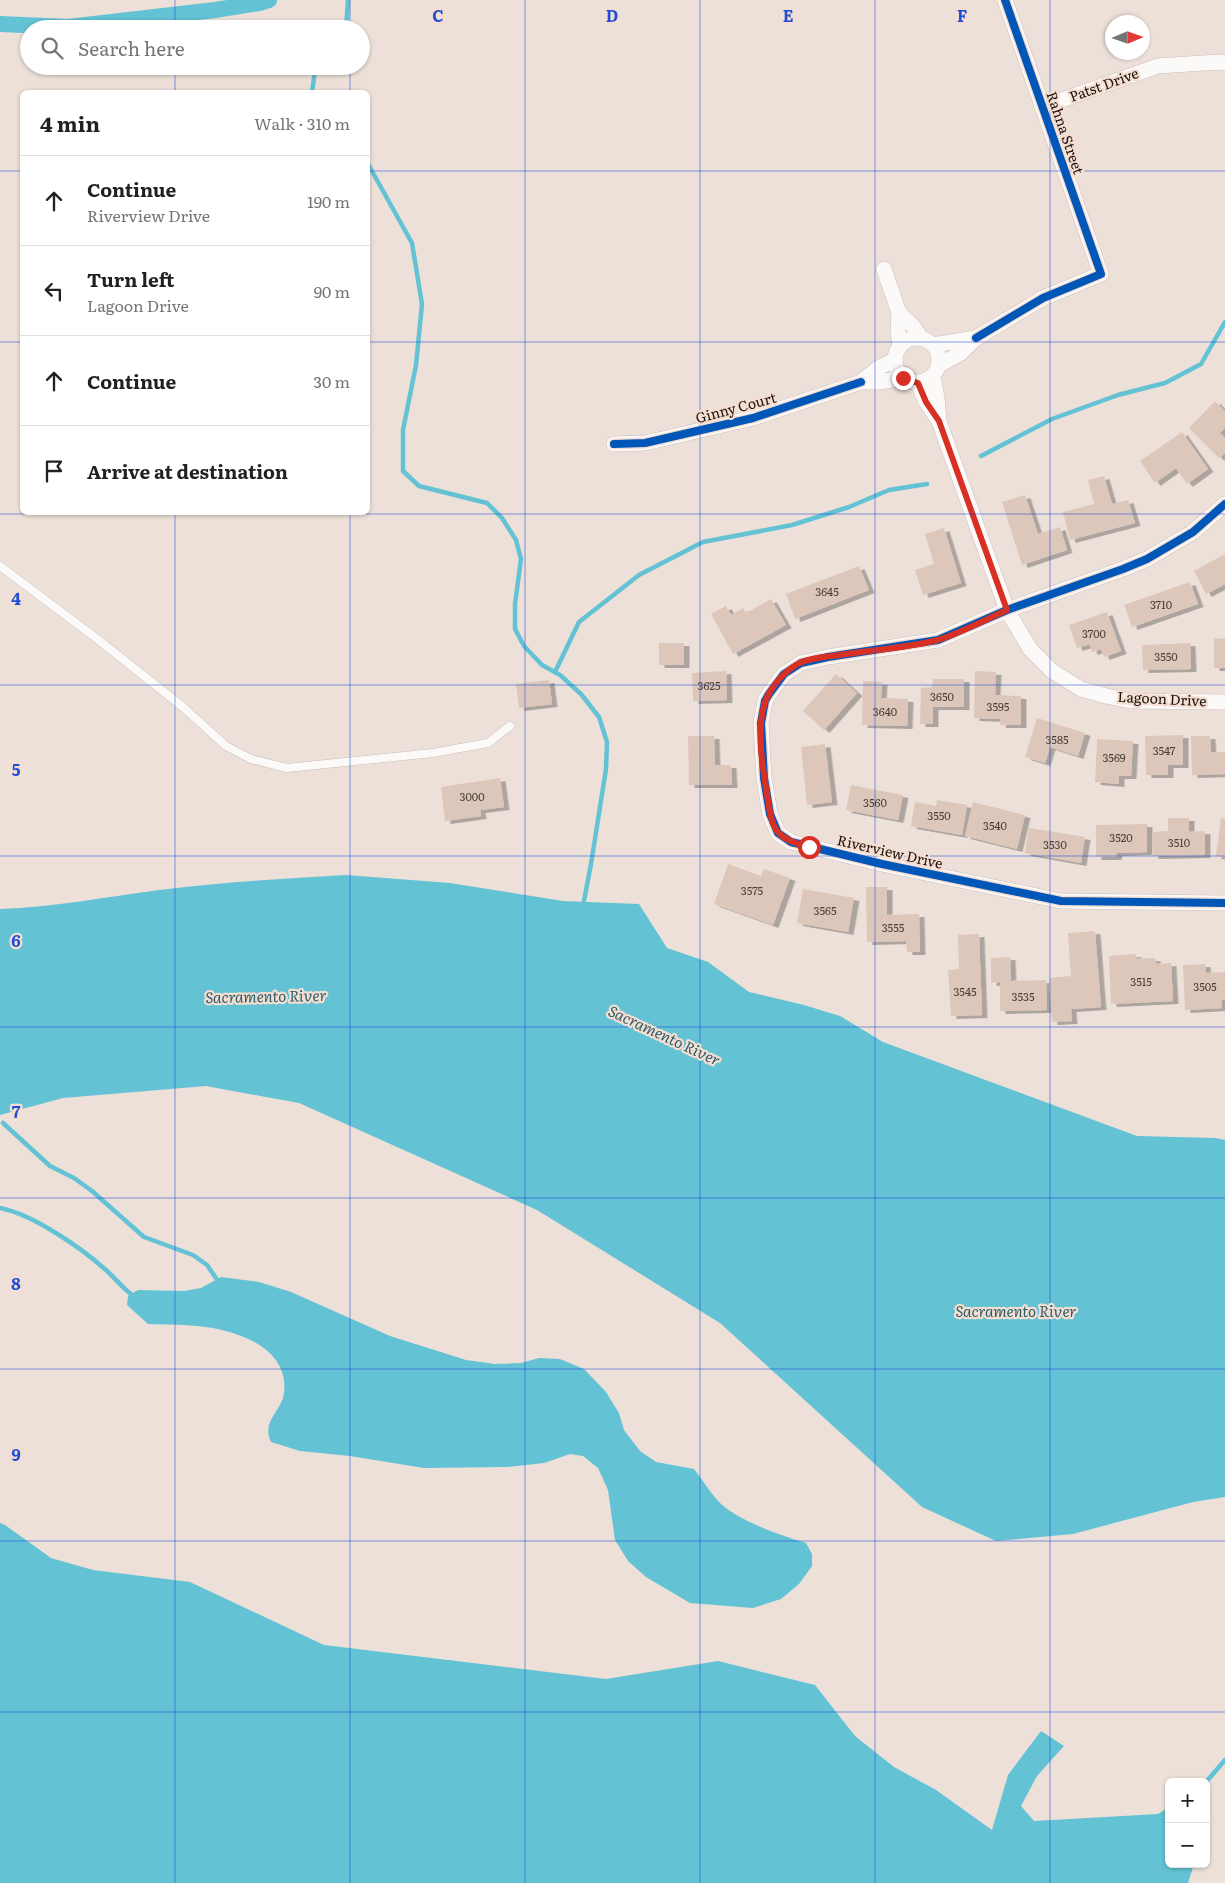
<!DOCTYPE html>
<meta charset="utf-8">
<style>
body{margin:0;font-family:Literata,serif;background:#f6f6f6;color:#202124}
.controls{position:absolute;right:15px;bottom:15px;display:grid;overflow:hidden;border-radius:8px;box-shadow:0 1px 4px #0004}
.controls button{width:45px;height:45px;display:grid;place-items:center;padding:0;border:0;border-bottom:1px solid #e0e0e0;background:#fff;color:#202124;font:25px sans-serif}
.compass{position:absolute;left:1105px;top:15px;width:45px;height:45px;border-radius:50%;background:#fff;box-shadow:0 1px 4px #0004;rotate:88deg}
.stop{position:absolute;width:15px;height:15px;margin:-11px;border:4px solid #d93025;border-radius:50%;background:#fff}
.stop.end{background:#d93025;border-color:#fff;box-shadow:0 1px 5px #0008}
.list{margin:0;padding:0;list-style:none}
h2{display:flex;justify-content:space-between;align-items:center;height:65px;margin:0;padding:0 20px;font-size:21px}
h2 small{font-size:16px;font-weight:400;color:#757577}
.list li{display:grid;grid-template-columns:32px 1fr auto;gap:15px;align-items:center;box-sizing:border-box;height:90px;padding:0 20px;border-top:1px solid #e0e0e0}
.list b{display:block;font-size:19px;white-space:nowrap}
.list p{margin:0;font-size:16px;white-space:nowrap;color:#757577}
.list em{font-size:16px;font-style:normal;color:#757577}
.icon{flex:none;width:28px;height:28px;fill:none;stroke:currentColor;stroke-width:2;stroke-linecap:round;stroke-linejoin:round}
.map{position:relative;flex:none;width:1225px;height:1883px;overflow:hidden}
.search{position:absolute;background:#fff;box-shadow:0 1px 4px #0004;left:20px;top:20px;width:350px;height:55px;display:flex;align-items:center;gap:12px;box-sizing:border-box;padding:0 18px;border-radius:28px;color:#757577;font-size:19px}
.panel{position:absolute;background:#fff;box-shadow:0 1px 4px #0004;left:20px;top:90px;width:350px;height:425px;border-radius:8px}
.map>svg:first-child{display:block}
.water{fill:#63c2d4}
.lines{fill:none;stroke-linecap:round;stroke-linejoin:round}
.stream{stroke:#63c2d4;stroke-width:4.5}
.canal{stroke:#63c2d4;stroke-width:16}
.building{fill:#ddc7bb;filter:url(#shadow)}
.lane-casing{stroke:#c9beb9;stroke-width:9}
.street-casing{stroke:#c9beb9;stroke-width:16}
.lane{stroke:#fcfaf9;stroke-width:8}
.street{stroke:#fcfaf9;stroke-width:15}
.cycleway-casing{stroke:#f5ded1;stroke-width:11}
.cycleway{stroke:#0057b8;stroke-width:8}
.route{stroke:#d93025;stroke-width:6}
.grid{fill:none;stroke:#1d4ed8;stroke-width:1;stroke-opacity:0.55}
.labels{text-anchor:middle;stroke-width:4.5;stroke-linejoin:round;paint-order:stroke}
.number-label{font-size:11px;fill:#4b3f39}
.street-label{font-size:14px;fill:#1a120e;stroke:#f5ded1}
.water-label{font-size:15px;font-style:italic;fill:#295e6b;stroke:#f5ded1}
.grid-label{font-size:16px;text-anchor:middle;font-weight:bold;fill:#1d4ed8;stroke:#f5ded1;stroke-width:4.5;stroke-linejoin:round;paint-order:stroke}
</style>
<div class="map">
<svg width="1225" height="1883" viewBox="0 0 1225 1883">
<defs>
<filter id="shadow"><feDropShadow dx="5.5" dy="3" stdDeviation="0" flood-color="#0004"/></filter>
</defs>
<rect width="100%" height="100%" fill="#ede0d9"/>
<g class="water">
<path d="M346,875L450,883L563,901L639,904L667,948L708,962L749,992L804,1005L840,1016L883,1042L1137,1136L1215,1138L1225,1140V1497L1193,1502L1073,1534L996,1541L922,1507L720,1323L537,1210L299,1103L206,1086L63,1098L0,1115V909C54,907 106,897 159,890C221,882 283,879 346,875Z"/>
<path d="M221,1277L259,1282L291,1292L390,1336L466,1360L495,1364L521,1363L539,1358L560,1359L584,1369L606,1392L619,1413L624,1430L640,1451L656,1462L694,1469C702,1479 709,1491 718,1501C736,1520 780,1535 806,1543L812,1554V1566L799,1584L781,1599L753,1608L690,1603L646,1577L628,1561L615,1540L608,1490L598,1468L583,1456L570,1454L544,1463L507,1467L424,1468L350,1456L300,1451L271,1442C261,1421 282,1411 284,1393C290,1347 234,1329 197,1326C181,1324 164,1325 148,1324L127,1305L128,1296L138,1290L184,1291L201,1288Z"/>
<polygon points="0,1523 5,1525 51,1558 93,1570 190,1582 324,1645 606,1679 718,1661 815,1685 855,1736 894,1767 936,1790 992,1830 1008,1775 1041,1731 1064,1746 1037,1776 1021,1806 1034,1821 1158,1814 1169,1807 1169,1864 1194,1864 1188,1883 0,1883"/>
</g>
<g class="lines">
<g class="stream">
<polyline points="346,29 348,0"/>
<polyline points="312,92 315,71 322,66"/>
<polyline points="368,164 412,243 422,304 416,365 403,430 403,471 419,486 487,503 502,518 516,540 521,559 515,604 515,629 524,646 542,665 560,675 581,694 599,717 607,742 606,769 591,864 583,906"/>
<polyline points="981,456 1052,419 1118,395 1165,383 1201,364 1225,322"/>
<polyline points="555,672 579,622 639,575 703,542 792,525 849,507 889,490 927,484"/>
<polyline points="3,1123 50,1166 74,1178 92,1191 144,1237 193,1255 207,1265 220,1284"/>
<path d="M0,1208C34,1215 80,1247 106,1270C116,1279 124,1290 135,1297"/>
<polyline points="1206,1782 1225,1760"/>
</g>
<polyline class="canal" points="0,24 68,27 215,10 259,3 269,0"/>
</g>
<g class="building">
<polygon points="1215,401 1225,411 1225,428 1220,433 1225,438 1225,453 1219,458 1189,428"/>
<polygon points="1182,432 1208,469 1187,484 1176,468 1155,483 1140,461"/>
<polygon points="1104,476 1112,504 1128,500 1135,523 1070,540 1063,512 1094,504 1088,480"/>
<polygon points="1025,495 1038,534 1060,527 1067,550 1022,565 1002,502"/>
<polygon points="944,528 961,583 923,595 915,570 934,564 925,534"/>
<polygon points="1225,554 1225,584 1206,594 1194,571"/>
<polygon points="859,566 869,590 795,619 786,594"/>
<polygon points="1190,582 1198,604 1132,627 1124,605"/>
<polygon points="771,599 786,625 733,654 711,614 726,606 731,615 743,608 746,613"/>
<polygon points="1107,612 1121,651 1104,657 1101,649 1092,652 1090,644 1077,648 1069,625"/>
<polygon points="1225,638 1225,668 1214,668 1214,639"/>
<rect x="659" y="643" width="25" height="22"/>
<polygon points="1190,643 1191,669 1143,670 1142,645"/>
<polygon points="726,671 727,700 693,701 692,673"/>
<polygon points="975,671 996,672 995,695 1021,696 1021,725 1000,725 1001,719 974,718"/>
<polygon points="836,674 857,693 824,730 803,711"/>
<polygon points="933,679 964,679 964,707 933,707 933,724 920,724 921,688 932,687"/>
<polygon points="549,680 552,704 519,708 516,684"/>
<polygon points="863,681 882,682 881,698 908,699 907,726 862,725"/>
<polygon points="1037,718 1085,733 1078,756 1050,747 1045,763 1025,757"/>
<polygon points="1183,735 1183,765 1168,765 1168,775 1146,775 1145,736"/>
<polygon points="688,736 714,736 715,765 731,765 732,785 689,785"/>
<polygon points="1191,736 1210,736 1211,752 1225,752 1225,774 1192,775"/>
<polygon points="1097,739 1133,741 1131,776 1119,776 1119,784 1095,782"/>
<polygon points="825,744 832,802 807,805 801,747"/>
<polygon points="500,778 504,807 480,810 481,816 445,821 441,787"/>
<polygon points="851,785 903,795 898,820 846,810"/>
<polygon points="937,800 967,805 962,835 911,826 915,802 936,806"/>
<polygon points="973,802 1025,815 1017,849 965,836"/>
<polygon points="1168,818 1189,818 1189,832 1205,831 1205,855 1153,856 1152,832 1168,831"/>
<polygon points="1221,818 1225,819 1225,857 1216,856"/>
<polygon points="1147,824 1147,852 1117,853 1116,857 1096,857 1096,825"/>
<polygon points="1029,828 1085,837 1081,863 1025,853"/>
<polygon points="728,864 761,876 764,869 790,878 773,925 714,904"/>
<polygon points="866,887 887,887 887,915 919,914 920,952 907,952 906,941 867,942"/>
<polygon points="803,889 854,898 848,932 797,923"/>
<polygon points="1095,931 1101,1007 1071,1009 1072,1021 1052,1022 1049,978 1071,976 1068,933"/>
<polygon points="979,934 982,1015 951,1016 948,970 959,969 958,935"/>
<polygon points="1136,954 1136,959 1155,958 1156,964 1171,963 1173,1001 1111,1004 1109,956"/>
<polygon points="1010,957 1011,981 1046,980 1047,1010 1000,1011 1000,982 991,983 991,958"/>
<polygon points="1205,964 1206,973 1225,972 1225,1000 1221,1000 1222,1008 1185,1010 1183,965"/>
</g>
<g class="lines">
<g class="lane-casing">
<polyline id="lane" points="0,566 96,638 183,707 226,746 251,759 287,768 433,753 488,743 510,726"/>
</g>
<g class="street-casing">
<g id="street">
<polyline points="1042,107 1158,66 1219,62 1225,63"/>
<polyline points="884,269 899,313"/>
<circle cx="917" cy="360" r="22"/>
<polyline points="976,338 1043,298 1101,274 1005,0"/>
<polyline points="933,345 976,338 961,353 939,365"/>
<polyline points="900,347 898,331 899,313 913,326 921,338"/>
<polyline points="895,360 878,368 861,382 879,382 903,378"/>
<polyline points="918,383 926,402 939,421 937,398 933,377"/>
<polyline points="939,421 1007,610 1030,649 1052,671 1081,689 1106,696 1131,701 1225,702"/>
<polyline points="614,444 645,443 753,418 861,382"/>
<polyline points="1225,504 1193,532 1147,559 1123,569 1007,610 938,640 828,657 801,663 784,674 769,694 765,701 761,723 764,778 770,814 778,833 791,842 882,864 1061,901 1225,903"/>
</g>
</g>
<use href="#lane" class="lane"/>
<use href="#street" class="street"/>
<g class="cycleway-casing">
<g id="cycleway">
<polyline points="976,338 1043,298 1101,274 1005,0"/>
<polyline points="614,444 645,443 753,418 861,382"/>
<polyline points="1225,504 1193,532 1147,559 1123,569 1007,610 938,640 828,657 801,663 784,674 769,694 765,701 761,723 764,778 770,814 778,833 791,842 882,864 1061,901 1225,903"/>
</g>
</g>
<use href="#cycleway" class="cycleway"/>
</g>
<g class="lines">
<path class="route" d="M809,847C773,838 772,828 767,794C763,769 757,735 763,710C766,693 780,675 796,665C807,658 826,657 840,655C872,650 906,648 938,640C958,634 987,619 1007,610L939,421L926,402L918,383L903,378"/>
</g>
<path class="grid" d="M175,0V29M350,0V29M525,0V1883M700,0V1883M875,0V1883M1050,0V1883M175,66V92M350,66V92M0,171H22M368,171H1225M0,342H22M368,342H1225M175,512V1883M350,512V1883M0,514H1225M0,685H1225M0,856H1225M0,1027H1225M0,1198H1225M0,1369H1225M0,1541H1225M0,1712H1225"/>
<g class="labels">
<g class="number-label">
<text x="827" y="596">3645</text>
<text x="1161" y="609">3710</text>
<text x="1094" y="638">3700</text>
<text x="1166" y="661">3550</text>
<text x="709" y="690">3625</text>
<text x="942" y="701">3650</text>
<text x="998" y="711">3595</text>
<text x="885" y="716">3640</text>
<text x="1057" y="744">3585</text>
<text x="1164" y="755">3547</text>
<text x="1114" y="762">3569</text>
<text x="472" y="801">3000</text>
<text x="875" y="807">3560</text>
<text x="939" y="820">3550</text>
<text x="995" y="830">3540</text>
<text x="1121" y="842">3520</text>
<text x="1179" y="847">3510</text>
<text x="1055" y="849">3530</text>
<text x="752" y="895">3575</text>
<text x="825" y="915">3565</text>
<text x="893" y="932">3555</text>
<text x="1141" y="986">3515</text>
<text x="1205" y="991">3505</text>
<text x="965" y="996">3545</text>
<text x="1023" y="1001">3535</text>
</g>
<g class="street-label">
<text transform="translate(1104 85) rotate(-20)" y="5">Patst Drive</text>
<text transform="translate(1065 133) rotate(71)" y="5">Rahna Street</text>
<text transform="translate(736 408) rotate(-15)" y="5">Ginny Court</text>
<text transform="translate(1162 699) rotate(3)" y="5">Lagoon Drive</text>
<text transform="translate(890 852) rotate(13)" y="5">Riverview Drive</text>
</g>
<g class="water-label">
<text transform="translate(266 997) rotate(-1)" y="5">Sacramento River</text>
<text transform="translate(664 1036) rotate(25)" y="5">Sacramento River</text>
<text x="1016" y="1317">Sacramento River</text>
</g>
</g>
<g class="grid-label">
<text x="438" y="22">C</text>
<text x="612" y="22">D</text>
<text x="788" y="22">E</text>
<text x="962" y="22">F</text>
<text x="16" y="605">4</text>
<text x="16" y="776">5</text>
<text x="16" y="947">6</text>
<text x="16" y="1118">7</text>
<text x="16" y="1290">8</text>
<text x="16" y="1461">9</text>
</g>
</svg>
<div class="controls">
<button>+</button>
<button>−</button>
</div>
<svg class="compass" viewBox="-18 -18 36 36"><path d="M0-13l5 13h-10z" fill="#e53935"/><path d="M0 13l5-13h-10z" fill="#757577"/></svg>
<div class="stop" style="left:809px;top:847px"></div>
<div class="stop end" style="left:903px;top:378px"></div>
<div class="search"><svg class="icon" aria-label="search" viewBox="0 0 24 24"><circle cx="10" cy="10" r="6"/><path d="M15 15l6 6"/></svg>Search here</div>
<section class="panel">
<h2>4 min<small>Walk · 310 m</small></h2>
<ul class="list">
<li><svg class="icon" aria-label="ahead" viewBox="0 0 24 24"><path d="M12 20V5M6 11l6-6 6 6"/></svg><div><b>Continue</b><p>Riverview Drive</p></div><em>190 m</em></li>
<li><svg class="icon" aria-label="left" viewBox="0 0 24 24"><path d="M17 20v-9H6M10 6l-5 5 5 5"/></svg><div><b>Turn left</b><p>Lagoon Drive</p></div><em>90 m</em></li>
<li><svg class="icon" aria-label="ahead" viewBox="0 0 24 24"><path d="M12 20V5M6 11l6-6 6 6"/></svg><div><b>Continue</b></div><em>30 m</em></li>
<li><svg class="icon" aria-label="arrive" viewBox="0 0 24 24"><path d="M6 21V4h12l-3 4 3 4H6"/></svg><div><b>Arrive at destination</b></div></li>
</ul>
</section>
</div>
